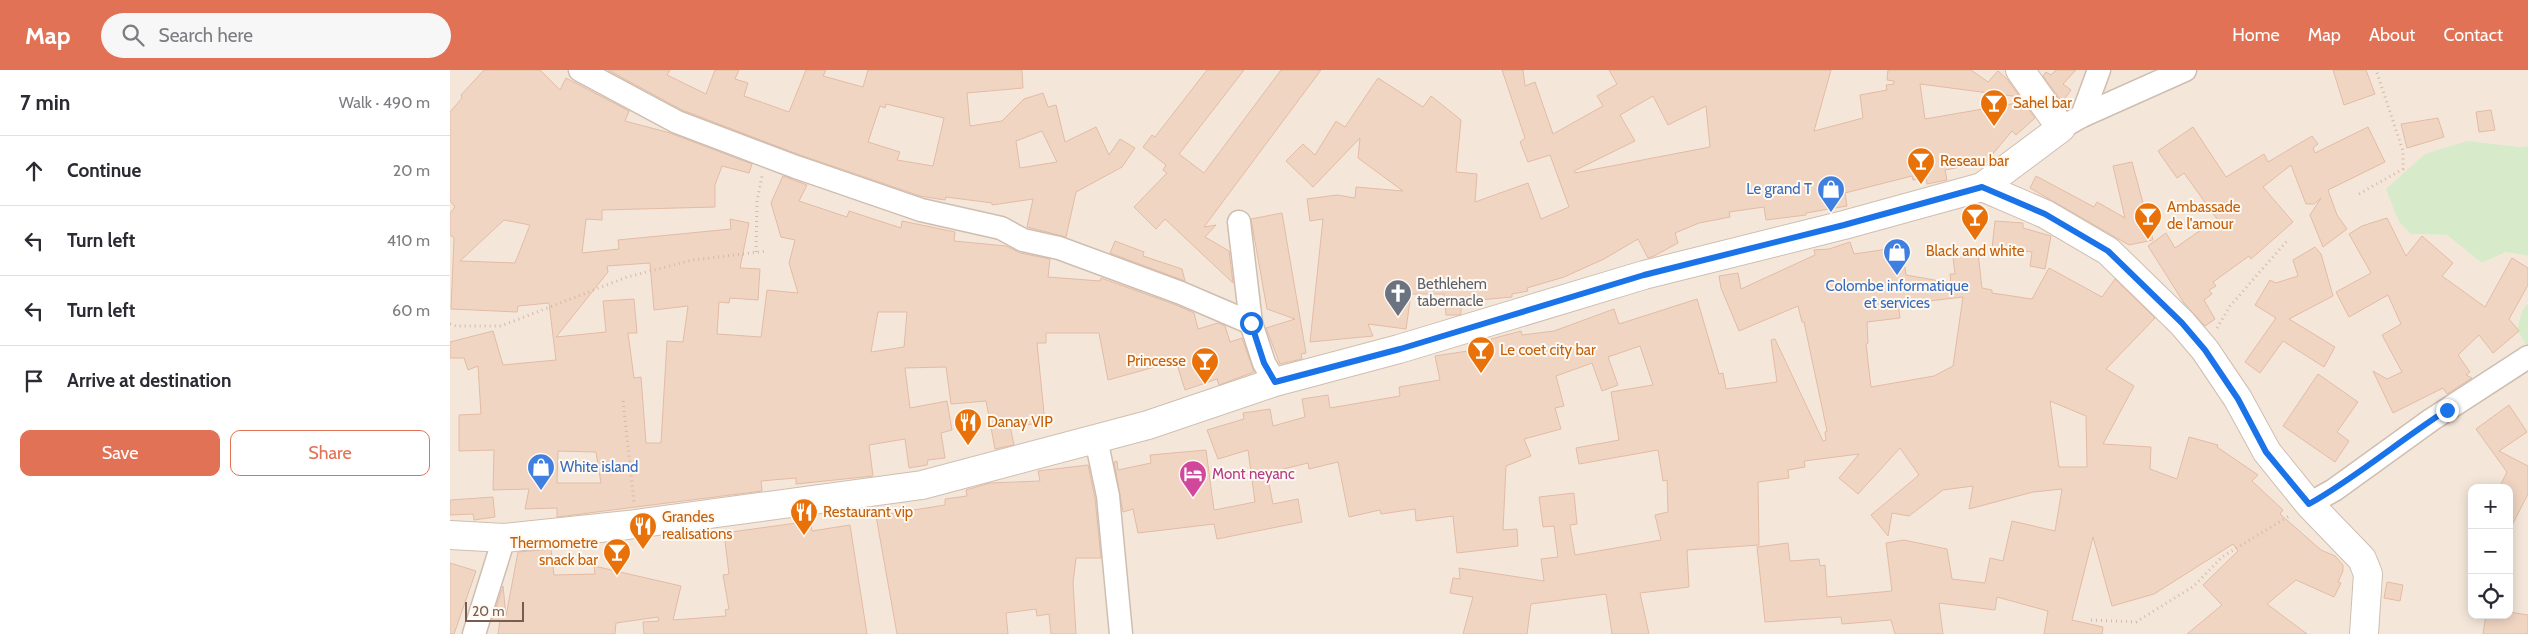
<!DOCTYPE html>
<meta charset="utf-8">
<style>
body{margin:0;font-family:Cabin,sans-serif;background:#f7f7f7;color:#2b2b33}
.controls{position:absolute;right:15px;bottom:15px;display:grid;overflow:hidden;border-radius:10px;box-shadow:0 2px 12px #0003}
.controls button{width:45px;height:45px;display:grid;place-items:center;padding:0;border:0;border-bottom:1px solid #e1e1e2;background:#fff;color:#2b2b33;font:25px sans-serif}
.scale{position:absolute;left:15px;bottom:12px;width:59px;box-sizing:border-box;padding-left:5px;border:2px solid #785c4e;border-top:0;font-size:14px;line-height:18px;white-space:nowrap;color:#785c4e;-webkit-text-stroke:4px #fff9f2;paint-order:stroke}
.stop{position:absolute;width:15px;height:15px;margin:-11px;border:4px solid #1a73e8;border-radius:50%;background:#fff}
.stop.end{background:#1a73e8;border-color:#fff;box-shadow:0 1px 5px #0008}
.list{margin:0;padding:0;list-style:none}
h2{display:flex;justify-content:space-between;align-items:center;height:65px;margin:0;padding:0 20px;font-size:21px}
h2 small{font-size:16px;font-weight:400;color:#7c7c81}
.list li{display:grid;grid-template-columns:32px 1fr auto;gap:15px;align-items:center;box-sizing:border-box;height:70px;padding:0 20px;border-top:1px solid #e1e1e2}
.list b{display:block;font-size:19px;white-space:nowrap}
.list em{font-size:16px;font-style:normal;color:#7c7c81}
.actions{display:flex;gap:10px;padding:15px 20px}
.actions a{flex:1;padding:11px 0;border:1px solid #e27255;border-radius:10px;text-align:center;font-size:18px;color:#e27255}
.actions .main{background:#e27255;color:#fff}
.icon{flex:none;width:28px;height:28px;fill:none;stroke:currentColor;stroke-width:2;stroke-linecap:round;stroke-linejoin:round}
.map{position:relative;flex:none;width:2078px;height:564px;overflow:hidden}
header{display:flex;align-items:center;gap:30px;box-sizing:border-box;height:70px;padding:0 25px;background:#e27255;color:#fff}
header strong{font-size:24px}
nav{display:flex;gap:28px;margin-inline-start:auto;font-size:18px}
.search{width:350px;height:45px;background:#f7f7f7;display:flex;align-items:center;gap:12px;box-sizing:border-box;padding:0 18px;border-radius:28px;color:#7c7c81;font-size:19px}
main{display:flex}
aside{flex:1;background:#fff}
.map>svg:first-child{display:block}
.residential{fill:#f4e7da;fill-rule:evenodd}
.green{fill:#d7eac9}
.building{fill:#f1d5c3;stroke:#e3bba4;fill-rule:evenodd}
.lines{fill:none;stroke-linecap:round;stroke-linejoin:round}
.minor-casing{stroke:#cfbeb0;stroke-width:25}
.tertiary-casing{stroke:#cfbeb0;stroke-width:30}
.path{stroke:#d7b8a6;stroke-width:3;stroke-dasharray:1 4;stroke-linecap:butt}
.minor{stroke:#fff;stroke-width:22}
.tertiary{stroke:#fff;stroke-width:28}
.route{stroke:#1a73e8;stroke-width:6}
.labels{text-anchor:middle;stroke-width:4;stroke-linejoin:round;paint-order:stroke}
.food-label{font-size:15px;fill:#c56008;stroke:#fff9f2;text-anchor:start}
.shop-label{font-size:15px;fill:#366cbe;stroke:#fff9f2;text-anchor:end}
.worship-label{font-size:15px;fill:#5b616d;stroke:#fff9f2;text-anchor:start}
.hotel-label{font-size:15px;fill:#b23c85;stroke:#fff9f2;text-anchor:start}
</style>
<header>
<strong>Map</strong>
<div class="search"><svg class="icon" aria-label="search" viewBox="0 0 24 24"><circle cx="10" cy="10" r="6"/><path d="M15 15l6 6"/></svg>Search here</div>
<nav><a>Home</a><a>Map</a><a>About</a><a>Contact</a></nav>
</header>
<main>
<aside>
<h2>7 min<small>Walk · 490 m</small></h2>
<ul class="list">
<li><svg class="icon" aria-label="ahead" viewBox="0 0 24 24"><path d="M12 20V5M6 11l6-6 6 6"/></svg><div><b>Continue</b></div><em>20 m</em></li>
<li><svg class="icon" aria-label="left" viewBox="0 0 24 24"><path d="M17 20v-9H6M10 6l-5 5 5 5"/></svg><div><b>Turn left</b></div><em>410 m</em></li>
<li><svg class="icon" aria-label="left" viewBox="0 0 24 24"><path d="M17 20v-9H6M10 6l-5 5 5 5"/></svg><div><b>Turn left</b></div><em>60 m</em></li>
<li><svg class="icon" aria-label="arrive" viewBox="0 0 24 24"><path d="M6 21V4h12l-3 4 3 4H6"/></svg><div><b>Arrive at destination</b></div></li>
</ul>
<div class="actions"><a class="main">Save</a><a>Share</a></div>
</aside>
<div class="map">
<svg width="2078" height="564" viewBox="0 0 2078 564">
<rect width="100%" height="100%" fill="#fcf5eb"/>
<path class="residential" d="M0,0H2078V76L2070,77L1961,164L1997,165L2032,193L2056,182L2078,186V233L2072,241L2067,257L2078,280V564H0ZM2022,418H2059V545H2022Z"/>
<g class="green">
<polygon points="2017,71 2069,77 2078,76 2078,186 2056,182 2032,193 1997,165 1961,164 1949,152 1936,119 1975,84"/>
<polygon points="2078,233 2078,280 2067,258 2072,241"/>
</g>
<g class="building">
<path d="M34,0H90L110,20L116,8L179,41L175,51L220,63L302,94L299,103L272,96L265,115V137L152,140V150L136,149L132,183L169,179L168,170L281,159L280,149L299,153L290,198L310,199L308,230L280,228L279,233L269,232L267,264L311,267L317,220L348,223L339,193L345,170L331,167L321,133L333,106L357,115L349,131L397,147L399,141L451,158L452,151L505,162L504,171L556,176L570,183L600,189L598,207L650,211L651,208L726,235L744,243L748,259L768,253L775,256L780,272L792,268L804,302L769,315L767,309L735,320L726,291L658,310L649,263H596V273H587L595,353L560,356L564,375L545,379L536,331L501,334L496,297L455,298L460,338L497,331L502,360L491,363L495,388L478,390L477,395L459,398L455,369L419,375L423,406L346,414V408L311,411L312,421L107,447V438L75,439L79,419L43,420L44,380L9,381V345L31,344L28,296L18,300L14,288H0V272L43,261L53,295L106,290L99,233L68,236L67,242L1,239L4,168L0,165V143L5,137L0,131V42L12,28L11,25ZM54,150L80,155L65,193L10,191ZM200,193L204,240L238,236L233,272L217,271L211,373H196L191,307L184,308L178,263H187L184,229L153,231L156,262L106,267L158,202L157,196ZM428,242H457L454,277L421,282ZM108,381L146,382L151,413H107Z"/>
<path d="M158,0H220L217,5L256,24L265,0H289L285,9L298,13L294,26L339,42L356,0H376L373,6L413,17L418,0H572L573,18L517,23L520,56L552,51L574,29L593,23L598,37L606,35L615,72L646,57L659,85L670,69L685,78L672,97L626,122L616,167L577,157L583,129L542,135V133L496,127L495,130L470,126L350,85L232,40ZM436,34L494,48L483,96L447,90L450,82L418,72L430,36L435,38ZM592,61L607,92L570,98L566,71Z"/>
<polygon points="757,0 794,0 729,84 754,103 831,0 871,0 754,157 766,155 755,167 779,181 783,213 715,149 706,159 684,137 717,103 713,100 716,95 693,77 702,65 705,67"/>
<path d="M1052,0H1073L1075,16L1085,12L1103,64L1153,36L1147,26L1167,14L1159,0H1381L1364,61L1413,48L1410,25L1437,20L1436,15L1444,14V11L1437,10L1438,0H1521L1538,12L1548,1L1557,9L1570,27L1470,14L1475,49L1573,32L1585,48L1566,65L1562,61L1536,92L1495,100L1497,110L1477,114L1476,108L1463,110L1462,106L1395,123L1397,136L1356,143V145L1316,150L1314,137L1279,142L1280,147L1249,153L1225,163L1228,173L1204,186L1198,188L1188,169L1154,189L1114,207L1077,218L1078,221L1062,224V227L1029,230L1030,236L1011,237V244L1009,245H996L994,224H961L956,259L918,254L923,266L860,272L873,149L860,151L857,129L887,125L905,128L906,117L953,121L908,88L910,68L863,117L836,91L853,74L865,85L886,51L895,57L928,8L973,37L981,26L1011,50L1006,102L1027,104L1025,132L1078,113L1091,149L1119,137L1100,85L1078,92L1070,72L1075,68ZM1203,26L1218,55L1256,36L1260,77L1125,103L1124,101L1185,71L1170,45Z"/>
<polygon points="1606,0 1626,0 1613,14 1621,20 1612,32 1593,6 1596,2 1601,5"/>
<polygon points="1883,0 1916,0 1925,24 1894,35"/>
<polygon points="2041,40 2045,60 2029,62 2026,42"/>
<polygon points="1988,48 1994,67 1957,78 1951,54"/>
<polygon points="1743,57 1776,107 1814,84 1818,92 1862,66 1868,74 1863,78 1865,83 1918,57 1935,92 1878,120 1887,145 1897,159 1873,177 1860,145 1871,128 1864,134 1856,134 1841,95 1813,117 1843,152 1801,189 1799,186 1763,212 1766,216 1759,220 1762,224 1754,230 1765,249 1755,256 1734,233 1698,176 1716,163 1725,178 1767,149 1734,103 1727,108 1708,81"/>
<polygon points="1682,92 1703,170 1679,175 1580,118 1586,106 1644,137 1647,132 1675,148 1663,96"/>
<polygon points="832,143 856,283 851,284 852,289 830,294 816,258 845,249 817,239 801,149"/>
<polygon points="1937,148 1956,186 1972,166 2003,193 1992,206 2035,237 2062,188 2078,198 2078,215 2059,249 2069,261 2043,283 2029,265 2008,285 2020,302 2016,305 2022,308 1997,324 1993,318 1943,343 1923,301 1937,309 1952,302 1932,265 1951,254 1938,225 1899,247 1886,222 1921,203 1899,164 1912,156"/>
<polygon points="1545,151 1573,153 1573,158 1601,166 1595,199 1580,196 1582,182 1542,178"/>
<polygon points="665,171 694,182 693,186 732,199 735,211 660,183"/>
<path d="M1400,172L1404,184L1452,177L1456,205L1501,213L1500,204H1505L1503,187L1528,183L1532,218L1542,220V223L1582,229L1599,198L1652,227L1665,209L1705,248L1656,299L1684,316L1653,374L1701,377L1700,399L1727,409L1739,367L1768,375L1767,377L1808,405L1802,411L1833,440L1830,444L1871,480L1885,486L1893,495V501L1888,512L1891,513L1884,527L1846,510L1817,534L1857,564H1737L1772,535L1753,515L1788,481L1783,474L1704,524L1662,536L1643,467L1622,550L1653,557L1652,564H1594L1598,541L1547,527L1545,540L1489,533L1493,564H1445L1441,550L1392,554L1391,547L1315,552L1307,477L1338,473L1340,491L1369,489L1370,496L1375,495L1377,527L1442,521L1436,473L1454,470L1497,479L1502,509L1535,513L1540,488L1553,491L1562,451L1605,461L1612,419L1583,422L1519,439L1523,416L1493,420L1459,446L1442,443L1438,466L1421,445L1469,405L1450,378L1408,424L1389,408L1409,384L1354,391L1355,397L1338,400L1339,408L1308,412L1309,475L1237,480L1239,517L1190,523L1199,564H1162L1156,524L1081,534L1077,564H1013L1023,527L1000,523L1003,508L1010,509L1009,498L1094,511L1091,489L1108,487L1104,456L1093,457L1089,427L1124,423L1127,454L1120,455L1125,485L1211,470L1205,445L1218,442L1217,410L1213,411L1208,380L1129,394L1126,378L1169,370L1161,322L1203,315L1190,276L1158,287L1168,315L1152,321L1142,293L1106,306L1114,336L1105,338L1111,359L1074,369L1081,386L1056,396L1053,460L1067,459L1068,476L1007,483L1003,446L966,451L965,439L931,444L930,440L899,447L888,392L859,399L858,393L817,403L823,434L848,429L852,452L767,469L764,454L688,463L683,439L673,442L664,392L667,391L668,400L701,393L700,385L756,380L764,440L805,432L798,380L768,389L757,360L794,349L793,343L820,339L823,356L855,347L852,329L878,325L880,338L950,326L949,317L990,310L985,286L1044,277L1041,269L1071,261L1072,265L1104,261L1164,239L1169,254L1247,229L1269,304L1273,303L1276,319L1327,312L1321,270L1325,269L1373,371L1376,370L1375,362L1377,361L1354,252H1352L1348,236L1289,261L1271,218L1269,206L1288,203L1291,219L1365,185L1364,180L1379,179ZM1513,227L1503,296L1484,306L1421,317L1416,274L1418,273L1417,252L1450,248L1448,233L1478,237L1479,231ZM1600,331L1636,346L1637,397H1609Z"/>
<polygon points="1865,177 1871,184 1883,226 1839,249 1885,277 1874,297 1833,271 1810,303 1795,292 1826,248 1805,235 1820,210 1826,213 1848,206 1843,190"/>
<polygon points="1868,304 1908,332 1887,362 1899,371 1885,392 1833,356"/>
<polygon points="2059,335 2077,362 2049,381 2078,396 2078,424 2059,461 2059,418 2051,414 2057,402 2026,359"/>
<polygon points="638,395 645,428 651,488 626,488 623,513 626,564 601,564 599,544 587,546 586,539 556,543 558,564 447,564 426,446 495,435 495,429 517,426 516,420 540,413 590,411 588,401"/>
<polygon points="43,427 45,447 24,450 23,444 0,445 0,430"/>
<polygon points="361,451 362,461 400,455 417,564 194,564 193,552 209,551 208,547 166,553 165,564 48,564 50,550 42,550 53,516 56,546 68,482 101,479 104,505 145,504 144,496 231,516 223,550 276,546 275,540 279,539 273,505 279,504 274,463"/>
<polygon points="0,493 26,501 4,564 0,564"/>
<polygon points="1937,512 1953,515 1950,531 1934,528"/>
<polygon points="2059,542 2078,545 2078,564 2033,564 2036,545 2059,545"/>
</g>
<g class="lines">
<g class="minor-casing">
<g id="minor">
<polyline points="130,0 227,52 346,97 471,140 551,158 573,170 609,178 731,223 801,253 814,293 825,312"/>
<polyline points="1632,46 1649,0"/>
<polyline points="1611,58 1632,46 1735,0"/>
<polyline points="789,152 801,253"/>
<polyline points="646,369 658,426 671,564"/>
<polyline points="1859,434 1884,420 1981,350 2078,287"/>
<polyline points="24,564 54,468"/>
</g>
</g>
<g class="tertiary-casing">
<g id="tertiary">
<polyline points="1532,117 1595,144 1658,181 1732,253 1755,280 1788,329 1817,382 1859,434 1912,489 1918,504 1914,564"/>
<polyline points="0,465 54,468 178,455 472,415 698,355 825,312 949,279 1194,205 1394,155 1532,117 1611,58 1570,0"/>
</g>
</g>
<g class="path">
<polyline points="1909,124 1953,99 1953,81 1926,0"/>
<polyline points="306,182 307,131 312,106"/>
<polyline points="0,254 6,256 51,256 177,207 243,190 317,181"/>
<polyline points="1767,258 1780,236 1837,171"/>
<polyline points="173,331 184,432"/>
<polyline points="1641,550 1686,552 1744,516 1772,487 1839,446"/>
</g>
<use href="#minor" class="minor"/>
<use href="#tertiary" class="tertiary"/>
</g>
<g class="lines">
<path class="route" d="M801,253L814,293L825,312L950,279L1194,205L1394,155L1532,117L1595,144L1658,181L1732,253L1755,280L1788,329L1816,382L1859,434C1907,407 1950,370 1997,340"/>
</g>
<defs>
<g id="bar-pin" transform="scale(1.4375)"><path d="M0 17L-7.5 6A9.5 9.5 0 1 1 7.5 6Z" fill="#e8710a" stroke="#fff9f2"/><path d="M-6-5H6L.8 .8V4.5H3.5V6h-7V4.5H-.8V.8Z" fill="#fff"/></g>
<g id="shop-pin" transform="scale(1.4375)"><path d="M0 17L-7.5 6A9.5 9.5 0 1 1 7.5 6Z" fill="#3f7fe0" stroke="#fff9f2"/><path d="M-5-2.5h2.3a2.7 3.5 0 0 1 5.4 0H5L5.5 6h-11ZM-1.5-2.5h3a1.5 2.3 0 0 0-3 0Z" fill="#fff"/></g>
<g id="church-pin" transform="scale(1.4375)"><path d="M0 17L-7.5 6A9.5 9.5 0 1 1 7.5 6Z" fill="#6b7280" stroke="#fff9f2"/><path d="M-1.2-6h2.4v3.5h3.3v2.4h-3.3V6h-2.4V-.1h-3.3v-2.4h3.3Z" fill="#fff"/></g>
<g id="restaurant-pin" transform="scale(1.4375)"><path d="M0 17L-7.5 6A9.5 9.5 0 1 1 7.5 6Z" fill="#e8710a" stroke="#fff9f2"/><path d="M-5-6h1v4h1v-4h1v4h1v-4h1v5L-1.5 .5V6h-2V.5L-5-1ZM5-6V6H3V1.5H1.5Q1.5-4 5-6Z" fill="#fff"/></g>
<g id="hotel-pin" transform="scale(1.4375)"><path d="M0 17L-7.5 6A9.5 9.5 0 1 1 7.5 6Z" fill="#d1479c" stroke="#fff9f2"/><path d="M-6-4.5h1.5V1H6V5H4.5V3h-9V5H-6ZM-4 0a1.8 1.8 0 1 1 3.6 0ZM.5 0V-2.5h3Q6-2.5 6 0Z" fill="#fff"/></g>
</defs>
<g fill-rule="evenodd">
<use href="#bar-pin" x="1544" y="33"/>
<use href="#bar-pin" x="1471" y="91"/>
<use href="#shop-pin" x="1381" y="119"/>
<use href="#bar-pin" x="1698" y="146"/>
<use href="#bar-pin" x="1525" y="147"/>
<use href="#shop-pin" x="1447" y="182"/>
<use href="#church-pin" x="948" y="223"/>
<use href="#bar-pin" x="1031" y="280"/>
<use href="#bar-pin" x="755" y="291"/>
<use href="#restaurant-pin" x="518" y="352"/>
<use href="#shop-pin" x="91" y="397"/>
<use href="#hotel-pin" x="743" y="404"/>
<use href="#restaurant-pin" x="354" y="442"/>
<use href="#restaurant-pin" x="193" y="456"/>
<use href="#bar-pin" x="167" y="482"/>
</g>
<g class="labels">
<g class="food-label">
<text x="1563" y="38">Sahel bar</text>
<text x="1490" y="96">Reseau bar</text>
<text x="1717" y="142">Ambassade<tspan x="1717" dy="17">de l'amour</tspan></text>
<text x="1525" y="186" text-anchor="middle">Black and white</text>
<text x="1050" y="285">Le coet city bar</text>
<text x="736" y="296" text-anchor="end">Princesse</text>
<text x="537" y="357">Danay VIP</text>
<text x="373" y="447">Restaurant vip</text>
<text x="212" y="452">Grandes<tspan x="212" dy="17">realisations</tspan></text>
<text x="148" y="478" text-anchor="end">Thermometre<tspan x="148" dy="17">snack bar</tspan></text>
</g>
<g class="shop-label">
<text x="1362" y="124">Le grand T</text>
<text x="1447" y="221" text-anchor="middle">Colombe informatique<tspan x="1447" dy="17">et services</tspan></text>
<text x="110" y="402" text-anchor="start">White island</text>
</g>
<g class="worship-label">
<text x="967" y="219">Bethlehem<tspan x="967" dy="17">tabernacle</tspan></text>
</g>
<g class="hotel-label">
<text x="762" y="409">Mont neyanc</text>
</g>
</g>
</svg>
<div class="controls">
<button>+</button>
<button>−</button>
<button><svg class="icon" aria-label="locate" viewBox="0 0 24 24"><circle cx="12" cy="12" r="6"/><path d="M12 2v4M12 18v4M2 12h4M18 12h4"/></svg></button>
</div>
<div class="scale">20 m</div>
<div class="stop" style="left:801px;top:253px"></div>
<div class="stop end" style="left:1997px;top:340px"></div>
</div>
</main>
